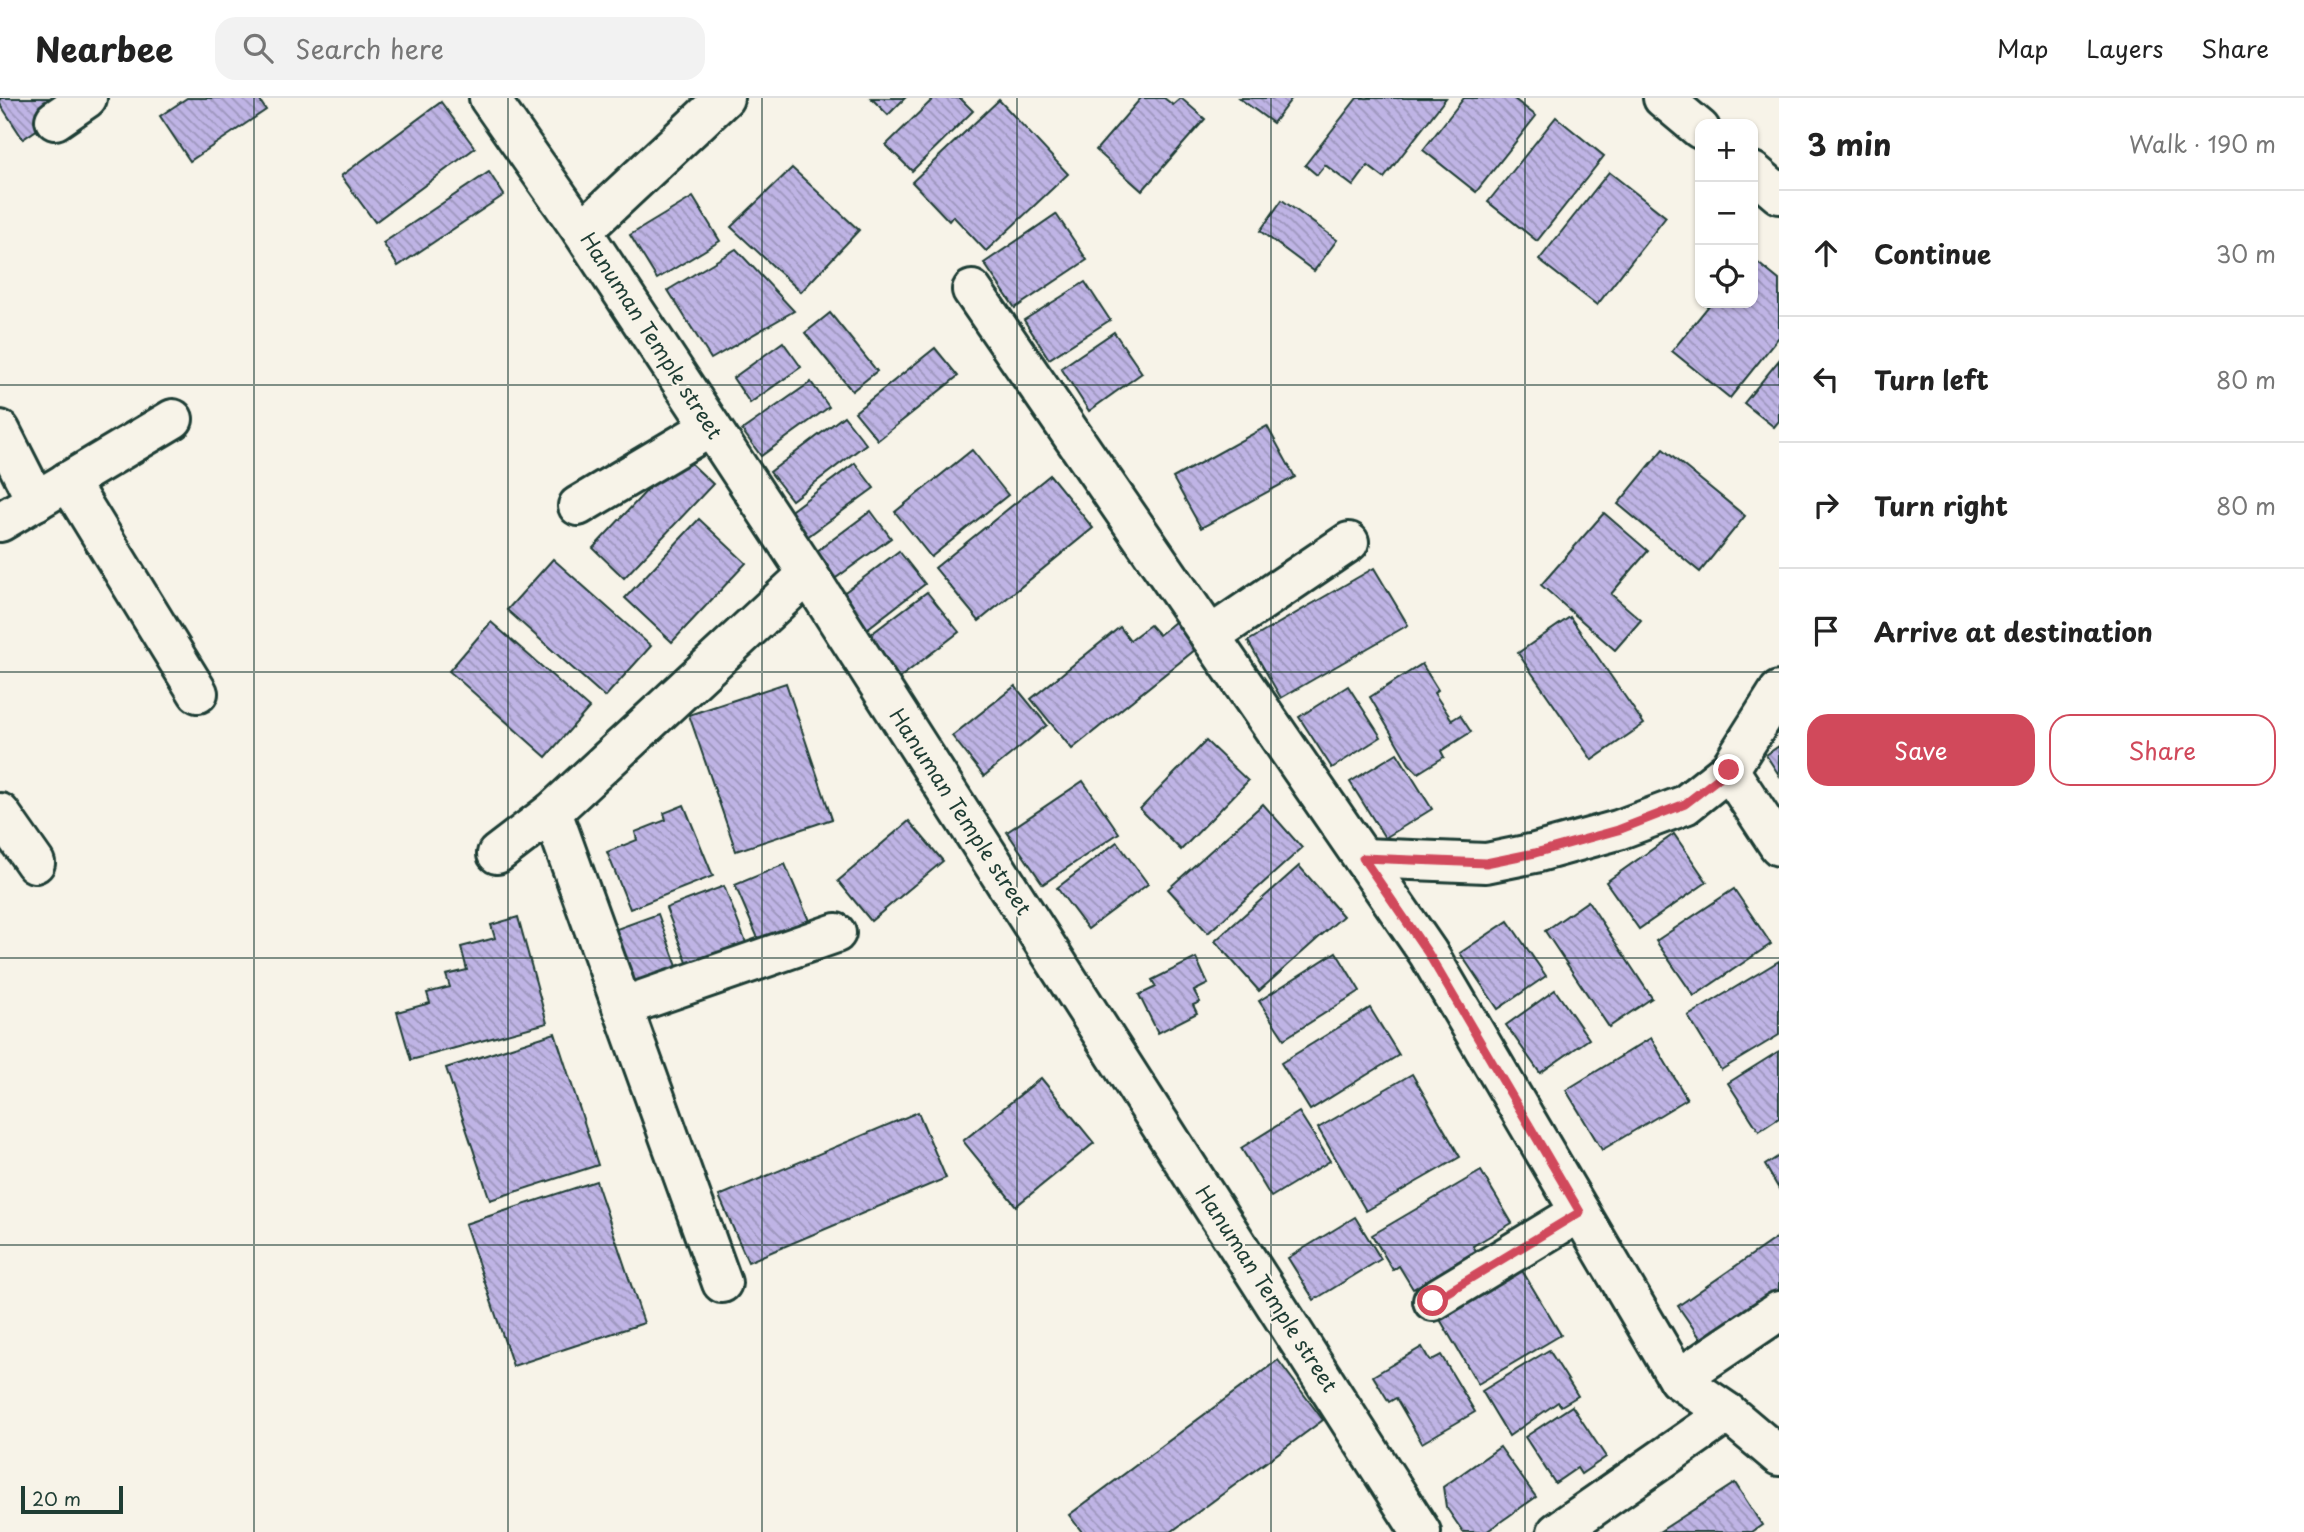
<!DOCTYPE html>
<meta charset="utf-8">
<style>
body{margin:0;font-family:"Playpen Sans",sans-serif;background:#f2f2f2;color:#222}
.controls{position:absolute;right:21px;top:21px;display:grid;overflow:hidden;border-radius:14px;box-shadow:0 2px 5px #0004}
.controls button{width:63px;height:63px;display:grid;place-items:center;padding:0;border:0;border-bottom:2px solid #e0e0e0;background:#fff;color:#222;font:35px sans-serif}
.scale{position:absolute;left:21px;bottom:18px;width:102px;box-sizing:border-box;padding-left:7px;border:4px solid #1f3d34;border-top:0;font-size:19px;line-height:24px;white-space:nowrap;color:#1f3d34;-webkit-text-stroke:5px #f7f3e8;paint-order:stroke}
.stop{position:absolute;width:21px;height:21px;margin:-16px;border:5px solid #d1495b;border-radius:50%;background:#fff}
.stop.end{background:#d1495b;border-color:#fff;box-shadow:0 2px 7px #0008}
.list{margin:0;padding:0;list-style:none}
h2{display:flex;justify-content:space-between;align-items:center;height:91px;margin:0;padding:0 28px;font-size:30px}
h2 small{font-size:23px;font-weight:400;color:#767676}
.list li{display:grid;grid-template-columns:46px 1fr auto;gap:21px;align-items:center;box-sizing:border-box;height:126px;padding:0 28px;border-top:2px solid #e0e0e0}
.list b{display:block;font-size:26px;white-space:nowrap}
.list em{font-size:23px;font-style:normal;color:#767676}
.actions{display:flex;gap:14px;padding:21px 28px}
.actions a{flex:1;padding:16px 0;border:2px solid #d1495b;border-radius:21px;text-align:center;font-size:24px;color:#d1495b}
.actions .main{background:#d1495b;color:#fff}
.icon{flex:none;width:38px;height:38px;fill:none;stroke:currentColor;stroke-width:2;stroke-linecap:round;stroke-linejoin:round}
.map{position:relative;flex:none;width:1779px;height:1434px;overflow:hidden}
header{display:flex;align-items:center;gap:42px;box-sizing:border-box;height:98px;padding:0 35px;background:#fff;border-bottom:2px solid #e0e0e0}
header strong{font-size:33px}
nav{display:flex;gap:38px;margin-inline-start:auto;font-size:24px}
.search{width:490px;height:63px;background:#f2f2f2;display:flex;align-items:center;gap:18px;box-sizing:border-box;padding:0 24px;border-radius:21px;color:#767676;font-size:26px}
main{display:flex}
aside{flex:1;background:#fff}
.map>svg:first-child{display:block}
.building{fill:url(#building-back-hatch);stroke:#1f3d34;stroke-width:2}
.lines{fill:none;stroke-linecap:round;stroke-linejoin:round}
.minor-casing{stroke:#1f3d34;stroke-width:44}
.minor{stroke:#f7f3e8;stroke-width:38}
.route{stroke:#d1495b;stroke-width:9}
.grid{fill:none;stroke:#1f3d34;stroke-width:2;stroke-opacity:0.55}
.labels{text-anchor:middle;stroke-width:5;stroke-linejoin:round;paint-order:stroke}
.street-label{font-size:21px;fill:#1f3d34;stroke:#f7f3e8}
</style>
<header>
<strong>Nearbee</strong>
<div class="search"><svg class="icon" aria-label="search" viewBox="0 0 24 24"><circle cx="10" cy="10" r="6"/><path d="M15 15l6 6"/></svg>Search here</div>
<nav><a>Map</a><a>Layers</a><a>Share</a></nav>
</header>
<main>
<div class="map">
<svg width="1779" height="1434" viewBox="0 0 1779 1434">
<defs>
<pattern id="building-back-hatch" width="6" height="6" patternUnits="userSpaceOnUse" patternTransform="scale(1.75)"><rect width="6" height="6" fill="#bfb4e5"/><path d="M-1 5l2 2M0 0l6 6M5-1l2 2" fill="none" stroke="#9b94ba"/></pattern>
</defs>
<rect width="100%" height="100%" fill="#f7f3e8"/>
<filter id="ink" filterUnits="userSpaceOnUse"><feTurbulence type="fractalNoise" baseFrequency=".0143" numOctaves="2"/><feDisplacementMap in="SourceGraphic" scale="14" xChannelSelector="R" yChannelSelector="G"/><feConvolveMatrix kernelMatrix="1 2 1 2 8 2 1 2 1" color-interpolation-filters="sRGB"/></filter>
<g filter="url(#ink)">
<g class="building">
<polygon points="0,0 62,0 69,10 23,41 0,6"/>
<polygon points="187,0 258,0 266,12 190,63 160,18"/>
<polygon points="871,0 905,0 888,17"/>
<polygon points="934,0 960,0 973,13 912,73 886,47"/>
<polygon points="1141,0 1164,0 1173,7 1181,0 1205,21 1142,93 1096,52"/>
<polygon points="1239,0 1292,0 1273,25"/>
<polygon points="1357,0 1446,0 1384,80 1368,68 1353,88 1325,67 1317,77 1305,67"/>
<polygon points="1464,0 1513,0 1536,18 1476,94 1423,52"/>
<polygon points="999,2 1068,76 986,153 953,118 949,123 912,84"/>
<polygon points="441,4 475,50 375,124 341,78"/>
<polygon points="1556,19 1604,58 1537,143 1488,104"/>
<polygon points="792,70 859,132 801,194 731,129"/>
<polygon points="489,74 504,97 398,168 383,145"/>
<polygon points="1609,74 1666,119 1597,207 1539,162"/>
<polygon points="693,99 720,143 657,181 630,137"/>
<polygon points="1282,102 1337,142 1314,173 1260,133"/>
<polygon points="1056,116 1087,162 1015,210 984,165"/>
<polygon points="736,151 794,213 711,261 668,192"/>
<polygon points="1753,161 1779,182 1779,239 1730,300 1672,253 1711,205 1753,205"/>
<polygon points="1085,184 1110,222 1049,261 1024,222"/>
<polygon points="830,215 877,273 852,293 805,235"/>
<polygon points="1114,234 1142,275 1089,313 1061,270"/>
<polygon points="783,244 801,269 750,305 733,280"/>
<polygon points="935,250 958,278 878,342 855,314"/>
<polygon points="1779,262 1779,323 1774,329 1744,305"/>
<polygon points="811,284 829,309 761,358 742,332"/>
<polygon points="844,318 866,346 792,402 770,374"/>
<polygon points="1267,328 1295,379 1201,430 1173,380"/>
<polygon points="1663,351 1745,418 1700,474 1618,406"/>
<polygon points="972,352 1008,397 931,459 895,414"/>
<polygon points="681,356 713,386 624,480 593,450"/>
<polygon points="855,365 874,390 807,439 788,415"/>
<polygon points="1050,377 1093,430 979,523 935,470"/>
<polygon points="871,413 891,440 829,485 809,459"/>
<polygon points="1604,415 1648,453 1611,496 1641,522 1615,552 1541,487"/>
<polygon points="699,421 746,465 672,544 625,500"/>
<polygon points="899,453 925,486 863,534 837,500"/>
<polygon points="553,461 651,548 605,599 507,512"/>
<polygon points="1374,470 1408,527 1281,600 1248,543"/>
<polygon points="927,494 959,534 894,584 862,543"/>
<polygon points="1570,519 1644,626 1592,662 1518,555"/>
<polygon points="1180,520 1201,547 1072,651 1031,601 1120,529 1130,542 1150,527 1159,537"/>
<polygon points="491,524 589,610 546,659 449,573"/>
<polygon points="1422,566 1438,592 1434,595 1452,622 1460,617 1471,634 1441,653 1444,659 1418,675 1409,666 1370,599"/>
<polygon points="786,585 832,721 736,753 689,617"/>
<polygon points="1015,588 1047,627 984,678 952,638"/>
<polygon points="1348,588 1381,639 1332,670 1299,619"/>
<polygon points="1206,643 1248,683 1181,752 1140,711"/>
<polygon points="1779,648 1779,677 1766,657"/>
<polygon points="1397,655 1432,711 1385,740 1350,684"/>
<polygon points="1083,683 1119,735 1043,786 1007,734"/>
<polygon points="1263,706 1302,750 1208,835 1168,791"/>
<polygon points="684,707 713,778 630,811 607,754 637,742 635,734 666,722 664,715"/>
<polygon points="909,723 943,763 871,823 838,783"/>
<polygon points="1674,736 1707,784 1639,831 1606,784"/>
<polygon points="1117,744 1148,786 1088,831 1057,790"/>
<polygon points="785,766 810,825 760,845 735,787"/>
<polygon points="1299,768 1343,818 1259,893 1215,843"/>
<polygon points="724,788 748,850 690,872 666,810"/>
<polygon points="1734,791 1771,846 1694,898 1656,843"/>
<polygon points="1588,803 1652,900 1609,929 1545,833"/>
<polygon points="658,816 679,874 632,891 611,833"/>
<polygon points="518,819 547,925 411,962 397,914 430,905 427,895 450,889 446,877 467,872 461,849 495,840 491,827"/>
<polygon points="1508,823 1546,878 1498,911 1460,855"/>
<polygon points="1336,854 1360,893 1284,941 1259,903"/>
<polygon points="1196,860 1208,886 1194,893 1200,904 1193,907 1197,915 1158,935 1139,897 1156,889 1152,882"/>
<polygon points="1779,863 1779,937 1721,972 1688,918"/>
<polygon points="1555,892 1589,941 1540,975 1506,927"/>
<polygon points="1370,910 1399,957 1310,1012 1281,965"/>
<polygon points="555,935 598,1067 490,1102 446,970"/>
<polygon points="1651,940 1687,1001 1602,1052 1566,992"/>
<polygon points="1779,953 1779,1020 1759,1033 1728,985"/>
<polygon points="1412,976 1460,1059 1366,1113 1318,1030"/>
<polygon points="1041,980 1094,1045 1016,1108 963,1043"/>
<polygon points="918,1014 946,1080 748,1164 719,1098"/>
<polygon points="1299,1014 1330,1063 1271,1099 1241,1050"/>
<polygon points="1779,1058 1779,1091 1765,1067"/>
<polygon points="1481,1073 1512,1125 1473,1148 1477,1154 1413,1191 1399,1168 1393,1172 1372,1137"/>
<polygon points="596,1083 644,1225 513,1268 465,1126"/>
<polygon points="1355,1119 1381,1161 1314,1202 1288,1160"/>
<polygon points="1779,1138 1779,1204 1709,1253 1678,1208"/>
<polygon points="1520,1169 1561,1237 1478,1286 1438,1218"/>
<polygon points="1422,1249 1430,1263 1441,1257 1475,1314 1422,1345 1396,1300 1389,1304 1373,1278"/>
<polygon points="1549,1252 1578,1298 1561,1308 1558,1304 1509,1338 1482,1293"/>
<polygon points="1278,1262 1323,1322 1171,1434 1082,1434 1069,1417"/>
<polygon points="1572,1308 1606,1359 1581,1376 1577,1370 1555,1385 1525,1339"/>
<polygon points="1500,1349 1536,1399 1486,1434 1463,1434 1446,1409 1443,1389"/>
<polygon points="1735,1385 1762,1427 1752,1434 1659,1434"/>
</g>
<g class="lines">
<g class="minor-casing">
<g id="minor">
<polyline points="489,0 582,133 808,476 1421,1434"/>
<polyline points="1663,0 1700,31"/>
<polyline points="55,22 87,0"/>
<polyline points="1753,74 1779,96"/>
<polyline points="582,133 724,0"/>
<polyline points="972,192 1428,855 1678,1281 1728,1315 1779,1358"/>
<polyline points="0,332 36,403"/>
<polyline points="68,383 198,595"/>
<polyline points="578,408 711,329"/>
<polyline points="0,424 173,321"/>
<polyline points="1210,538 1349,444"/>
<polyline points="1729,672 1779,748"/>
<polyline points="0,715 35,765"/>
<polyline points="497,756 552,714"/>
<polyline points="1363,760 1486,765 1535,755 1618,732 1685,707 1729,672 1779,593"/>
<polyline points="622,909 836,835"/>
<polyline points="722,1185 552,714 808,476"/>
<polyline points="1433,1203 1580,1114"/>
<polyline points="1678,1281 1779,1213"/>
<polyline points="1557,1434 1728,1315"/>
</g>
</g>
<use href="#minor" class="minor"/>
</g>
</g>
<g class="lines" filter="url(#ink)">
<polyline class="route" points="1433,1203 1580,1114 1428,855 1363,760 1486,765 1535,755 1618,732 1685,706 1729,672"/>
</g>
<path class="grid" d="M254,0V1434M508,0V1434M762,0V1434M1017,0V1434M1271,0V1434M1525,0V1434M0,287H1779M0,574H1779M0,860H1779M0,1147H1779"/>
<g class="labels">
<g class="street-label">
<text transform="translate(651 238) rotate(57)" y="7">Hanuman Temple street</text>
<text transform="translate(960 714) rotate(57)" y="7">Hanuman Temple street</text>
<text transform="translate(1266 1191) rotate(57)" y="7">Hanuman Temple street</text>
</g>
</g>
</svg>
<div class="controls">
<button>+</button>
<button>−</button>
<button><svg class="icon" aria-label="locate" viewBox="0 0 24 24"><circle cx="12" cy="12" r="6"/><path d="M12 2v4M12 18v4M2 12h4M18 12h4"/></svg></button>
</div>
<div class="scale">20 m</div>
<div class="stop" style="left:1433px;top:1203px"></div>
<div class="stop end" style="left:1729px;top:672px"></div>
</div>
<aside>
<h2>3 min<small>Walk · 190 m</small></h2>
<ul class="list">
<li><svg class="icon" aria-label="ahead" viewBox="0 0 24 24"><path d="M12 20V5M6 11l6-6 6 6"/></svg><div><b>Continue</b></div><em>30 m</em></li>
<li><svg class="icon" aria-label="left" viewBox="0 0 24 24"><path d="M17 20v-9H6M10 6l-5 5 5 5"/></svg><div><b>Turn left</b></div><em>80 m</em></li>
<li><svg class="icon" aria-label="right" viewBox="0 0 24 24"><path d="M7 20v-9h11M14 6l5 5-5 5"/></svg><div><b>Turn right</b></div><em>80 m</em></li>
<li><svg class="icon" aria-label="arrive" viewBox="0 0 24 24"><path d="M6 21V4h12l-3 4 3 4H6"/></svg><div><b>Arrive at destination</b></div></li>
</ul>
<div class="actions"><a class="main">Save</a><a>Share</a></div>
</aside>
</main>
